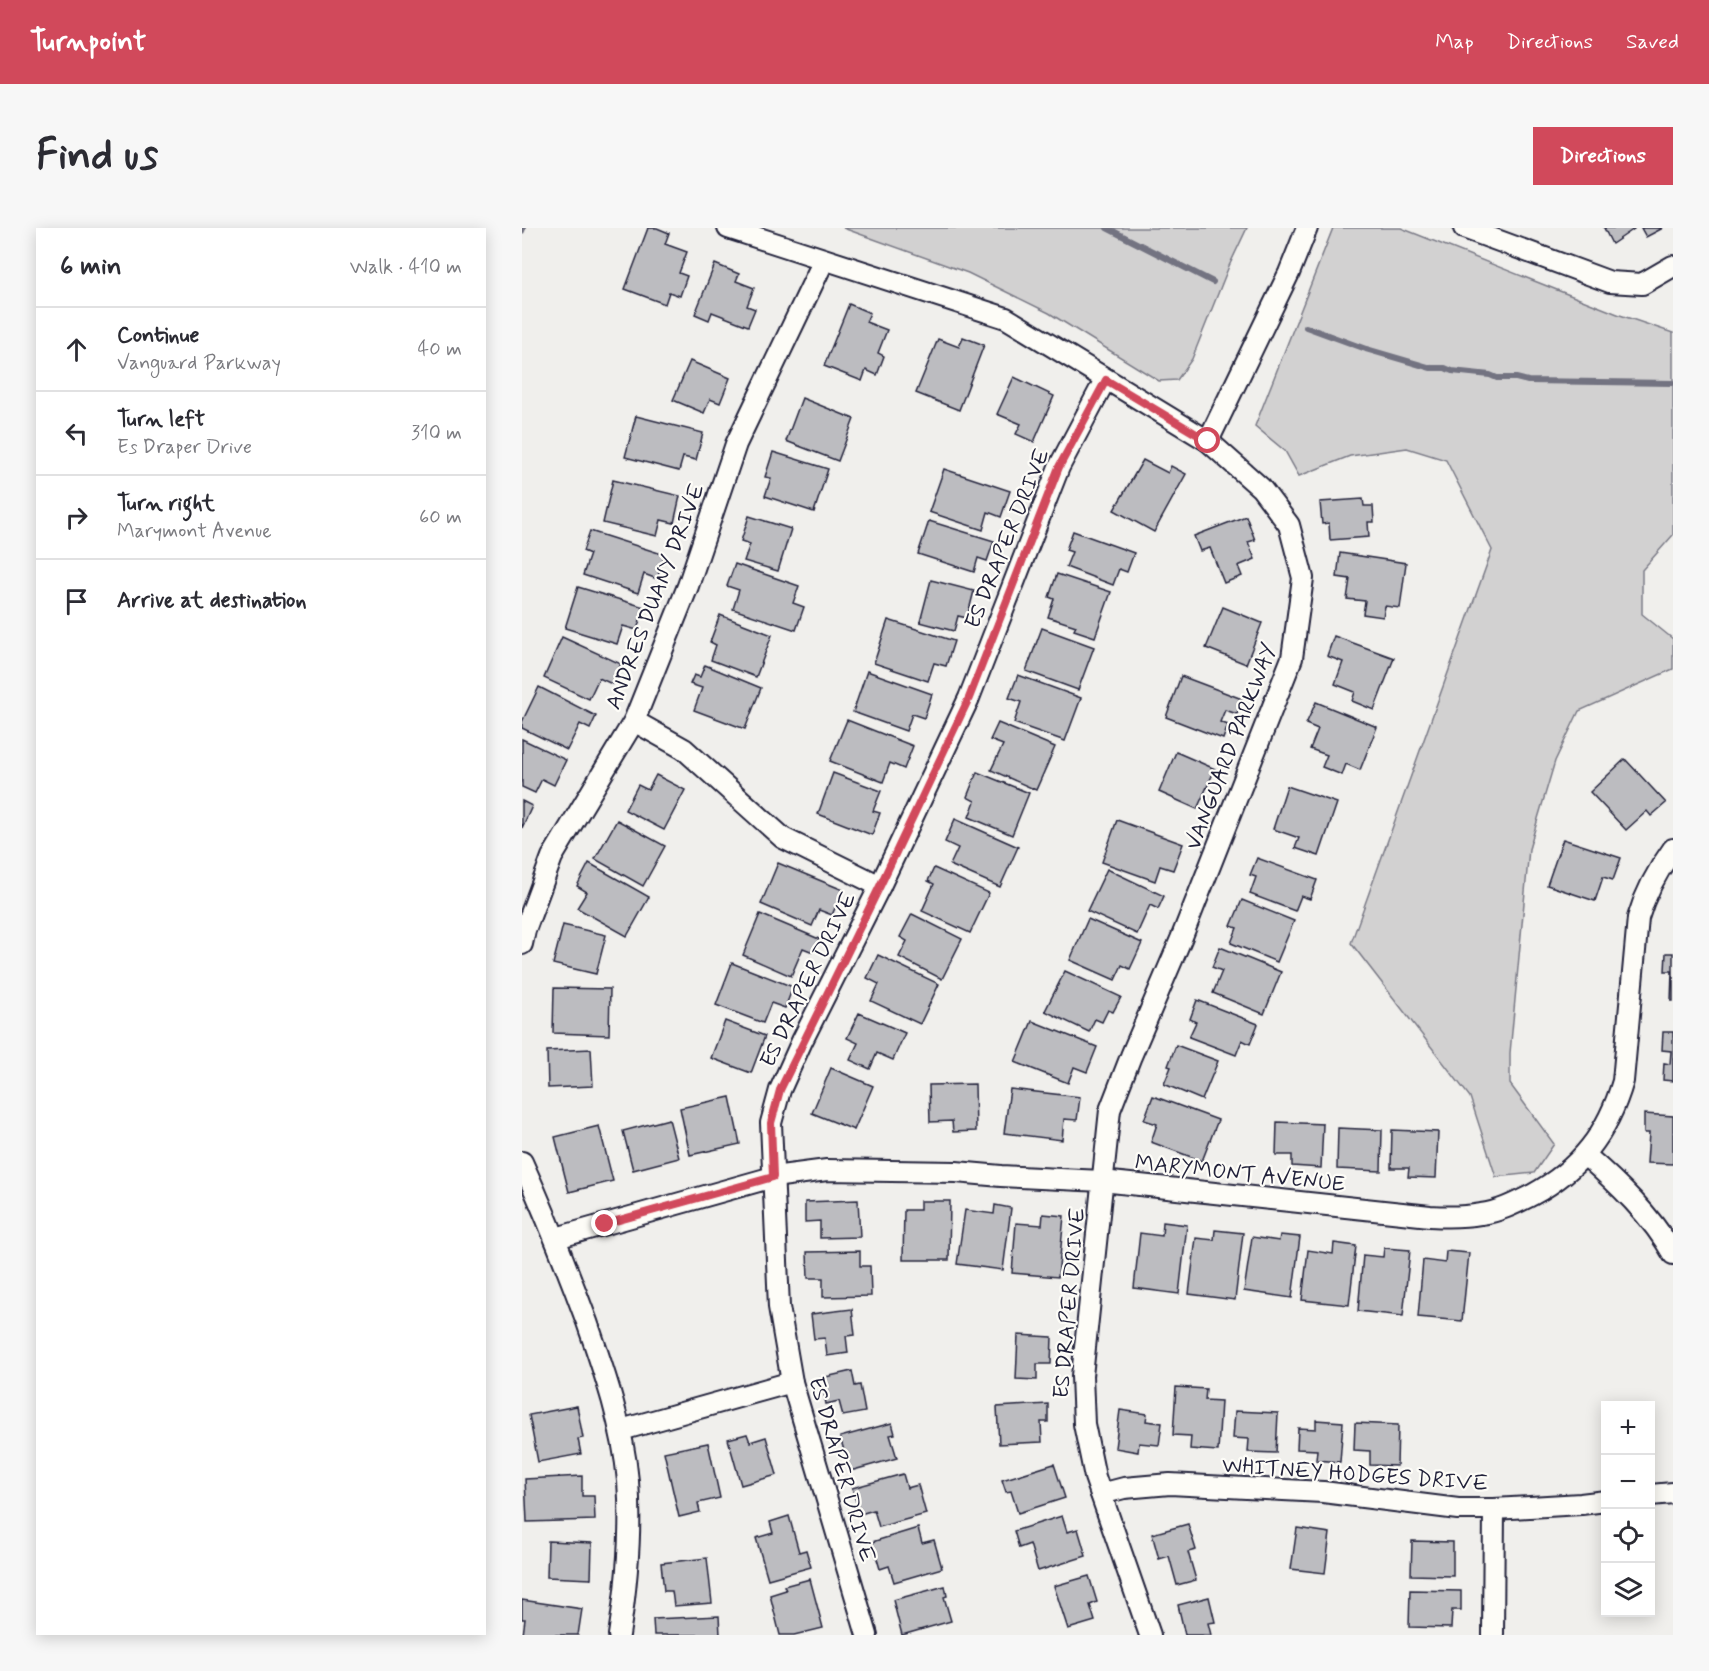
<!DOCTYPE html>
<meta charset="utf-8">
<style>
body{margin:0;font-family:Mynerve,sans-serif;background:#f7f7f7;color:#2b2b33}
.controls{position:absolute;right:18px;bottom:18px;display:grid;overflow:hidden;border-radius:0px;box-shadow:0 3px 15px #0003}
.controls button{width:54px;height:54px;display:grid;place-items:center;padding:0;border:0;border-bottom:2px solid #e1e1e2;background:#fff;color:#2b2b33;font:30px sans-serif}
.stop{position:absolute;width:18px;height:18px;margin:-14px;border:4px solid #d1495b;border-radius:50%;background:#fff}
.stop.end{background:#d1495b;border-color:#fff;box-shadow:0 2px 6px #0008}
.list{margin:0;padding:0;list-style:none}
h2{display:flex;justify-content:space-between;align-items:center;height:78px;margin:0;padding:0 24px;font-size:26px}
h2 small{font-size:20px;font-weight:400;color:#7c7c81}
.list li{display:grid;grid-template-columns:39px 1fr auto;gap:18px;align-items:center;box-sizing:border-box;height:84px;padding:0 24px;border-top:2px solid #e1e1e2}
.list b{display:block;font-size:22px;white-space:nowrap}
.list p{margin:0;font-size:20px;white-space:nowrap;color:#7c7c81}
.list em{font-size:20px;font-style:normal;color:#7c7c81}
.icon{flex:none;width:33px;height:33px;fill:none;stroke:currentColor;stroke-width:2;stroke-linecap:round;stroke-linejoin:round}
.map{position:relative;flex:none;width:1151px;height:1407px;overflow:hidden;border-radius:0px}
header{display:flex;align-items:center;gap:36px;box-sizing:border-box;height:84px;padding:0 30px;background:#d1495b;color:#fff}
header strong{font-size:28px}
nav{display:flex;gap:33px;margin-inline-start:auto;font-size:21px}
.intro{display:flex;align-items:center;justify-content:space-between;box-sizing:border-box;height:144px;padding:0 36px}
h1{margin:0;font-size:42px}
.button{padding:15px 27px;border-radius:0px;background:#d1495b;color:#fff;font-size:21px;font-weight:700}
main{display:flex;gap:36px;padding:0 36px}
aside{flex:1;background:#fff;border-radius:0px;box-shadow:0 3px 15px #0003}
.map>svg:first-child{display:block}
.green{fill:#d2d1d1;stroke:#7a7a86;stroke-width:1.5}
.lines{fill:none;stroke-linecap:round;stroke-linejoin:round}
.stream{stroke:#737381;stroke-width:6}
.building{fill:#bcbcc0;stroke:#22223b;stroke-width:1.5}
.minor-casing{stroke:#22223b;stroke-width:24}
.minor{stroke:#fdfcf7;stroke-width:20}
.route{stroke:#d1495b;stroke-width:8}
.labels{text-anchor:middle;stroke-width:4.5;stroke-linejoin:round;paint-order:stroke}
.street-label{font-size:22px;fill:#22223b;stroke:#fdfcf7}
</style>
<header>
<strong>Turnpoint</strong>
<nav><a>Map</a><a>Directions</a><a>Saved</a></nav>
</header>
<div class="intro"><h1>Find us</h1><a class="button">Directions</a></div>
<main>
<aside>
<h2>6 min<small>Walk · 410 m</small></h2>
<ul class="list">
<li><svg class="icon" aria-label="ahead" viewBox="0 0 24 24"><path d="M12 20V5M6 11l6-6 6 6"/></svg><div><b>Continue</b><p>Vanguard Parkway</p></div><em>40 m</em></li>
<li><svg class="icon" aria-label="left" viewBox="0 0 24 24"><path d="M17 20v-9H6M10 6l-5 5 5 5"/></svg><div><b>Turn left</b><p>Es Draper Drive</p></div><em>310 m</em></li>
<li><svg class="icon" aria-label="right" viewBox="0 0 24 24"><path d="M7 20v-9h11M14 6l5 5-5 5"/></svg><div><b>Turn right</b><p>Marymont Avenue</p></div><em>60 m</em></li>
<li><svg class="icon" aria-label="arrive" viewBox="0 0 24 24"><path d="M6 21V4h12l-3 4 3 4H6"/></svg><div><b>Arrive at destination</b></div></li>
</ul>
</aside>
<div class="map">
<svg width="1151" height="1407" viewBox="0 0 1151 1407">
<rect width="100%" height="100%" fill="#f0efec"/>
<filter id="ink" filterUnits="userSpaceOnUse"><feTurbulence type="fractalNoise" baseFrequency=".0167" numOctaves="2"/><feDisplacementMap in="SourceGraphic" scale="12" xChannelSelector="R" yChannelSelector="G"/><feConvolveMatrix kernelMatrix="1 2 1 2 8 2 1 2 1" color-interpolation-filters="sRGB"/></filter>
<g filter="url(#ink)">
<g class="green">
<polygon points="321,0 725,0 707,38 670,131 655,152 637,153 527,85 446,45"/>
<polygon points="811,0 879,0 1098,87 1151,105 1151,307 1120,342 1120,386 1151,411 1151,441 1057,483 1033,533 1007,621 988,825 988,856 1032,916 1012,945 974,949 948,869 829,715 970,322 924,232 885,220 828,228 777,248 763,223 733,198"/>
</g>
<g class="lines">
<g class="stream">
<polyline points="585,0 691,54"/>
<polyline points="0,3 1,0"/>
<polyline points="784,99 844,121 909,140 923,140 930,143 968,147 975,150 994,150 1006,153 1151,155"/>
</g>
</g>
<g class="building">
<polygon points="126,0 135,0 147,5 143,16 165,24 157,45 165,48 158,68 147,64 143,76 103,61"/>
<polygon points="1082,0 1111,0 1112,1 1090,16"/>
<polygon points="1119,0 1141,0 1124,9"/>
<polygon points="193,36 217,46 214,53 232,60 225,78 233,81 226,98 190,84 187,92 173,86"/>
<polygon points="327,76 348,85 344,94 365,102 356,125 362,128 355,147 344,142 340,153 302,138"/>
<polygon points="441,109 462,117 437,182 394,165 416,111 437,119"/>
<polygon points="168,133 208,150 198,175 188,171 182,185 151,172"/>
<polygon points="492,149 532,168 512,214 494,206 499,196 475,186"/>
<polygon points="280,170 332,191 316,233 264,213"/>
<polygon points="114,188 181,205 174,232 161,229 157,243 103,229"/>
<polygon points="251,224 306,241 292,284 243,268 249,250 243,249"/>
<polygon points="621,232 646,245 649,238 664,246 632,304 592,282"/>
<polygon points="422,241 488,263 479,289 466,284 461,302 407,284"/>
<polygon points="91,252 158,268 152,295 139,292 135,308 81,295"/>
<polygon points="841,271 842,278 851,278 852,294 846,294 847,309 808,312 807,295 800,296 798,274"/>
<polygon points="227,288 269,301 256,343 222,333 228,316 219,313"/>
<polygon points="724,288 733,312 726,314 733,331 716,338 720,348 702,355 688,320 678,323 672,308"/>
<polygon points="407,293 472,313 465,333 456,330 452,344 396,326"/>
<polygon points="68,303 143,327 135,351 122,346 116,365 61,347 68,326 61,323"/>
<polygon points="551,303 612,325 605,344 597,341 591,357 544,339 550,324 544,322"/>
<polygon points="818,325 884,335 878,380 863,378 861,389 841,386 843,373 825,371 828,351 815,349"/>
<polygon points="213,336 277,358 271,375 282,379 274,402 211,381 217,362 205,358"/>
<polygon points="535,346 589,364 573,409 552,402 554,398 526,389 532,371 527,369"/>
<polygon points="409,352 452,363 445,390 436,388 432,403 398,394"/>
<polygon points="56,359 122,379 115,402 101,398 95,416 43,400"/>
<polygon points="701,379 740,395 724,436 684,420"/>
<polygon points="198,387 250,407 234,449 189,432 194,417 188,414"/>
<polygon points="366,392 432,413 424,438 412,435 406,453 352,435"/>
<polygon points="520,400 572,419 556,462 504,443"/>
<polygon points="812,408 872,430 852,482 830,473 833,464 813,456 821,434 805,428"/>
<polygon points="40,409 99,436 90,456 77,450 67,471 22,450"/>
<polygon points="183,437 239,460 223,501 172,482 180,460 168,456 172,447 178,449"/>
<polygon points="345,443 410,466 402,490 390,486 384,503 331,484"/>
<polygon points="496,447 559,470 543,513 492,495 499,474 487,470"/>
<polygon points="659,448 720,471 715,486 703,482 698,494 706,497 701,511 644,489"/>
<polygon points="17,459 74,488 68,501 58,496 45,522 0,500 0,494"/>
<polygon points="794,474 855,499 838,542 824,536 820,547 800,539 805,527 788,521 796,501 784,496"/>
<polygon points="325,492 391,518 382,541 368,535 361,554 308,533"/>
<polygon points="476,495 533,519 514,562 469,542 481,517 468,512"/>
<polygon points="0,511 44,532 32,557 20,551 13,565 0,559"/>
<polygon points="654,524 693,541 675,581 637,564"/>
<polygon points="1103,531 1144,575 1129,588 1125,583 1104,602 1068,564"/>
<polygon points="455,544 507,565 490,607 447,589 453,573 445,569"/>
<polygon points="311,545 359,563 351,583 358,585 350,607 296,586"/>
<polygon points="134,547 163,562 142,602 103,582 116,557 126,562"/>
<polygon points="765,558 815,575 797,628 773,620 777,610 751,601"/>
<polygon points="0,573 10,578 0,600"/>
<polygon points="433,591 496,619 478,659 428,637 436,620 423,614"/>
<polygon points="95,592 143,618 121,658 73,631"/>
<polygon points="595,592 661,616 651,642 638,638 633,653 580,634"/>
<polygon points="1041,611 1099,630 1091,652 1081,649 1073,673 1025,657"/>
<polygon points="735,630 795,652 788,671 779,668 773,683 728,666 734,649 728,647"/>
<polygon points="67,635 127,669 105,708 55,680 65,664 55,658"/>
<polygon points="256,635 321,662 310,687 297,682 290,698 239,676"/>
<polygon points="412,640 467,665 448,705 400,683 412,656 406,653"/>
<polygon points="585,641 642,668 636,681 628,677 615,706 565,683"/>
<polygon points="720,672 772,693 755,734 709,715 715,700 709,698"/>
<polygon points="238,686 297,711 291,724 281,720 269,748 221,727"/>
<polygon points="390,686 440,711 420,751 377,729 385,713 378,709"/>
<polygon points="566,691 620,715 608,741 600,737 593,752 548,732"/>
<polygon points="41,697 84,707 74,746 31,736"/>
<polygon points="698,719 759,744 742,786 691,765 700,743 690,739"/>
<polygon points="1144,725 1151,725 1151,773 1149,773 1150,743 1143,743"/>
<polygon points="356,727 417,756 398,796 349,773 357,756 345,750"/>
<polygon points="210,735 271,759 263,780 249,775 241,795 194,777"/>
<polygon points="543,743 599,769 591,784 586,782 580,794 573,791 567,804 523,783"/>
<polygon points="32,760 88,761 87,807 31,805"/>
<polygon points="675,772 736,796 728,816 720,812 714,827 667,809 674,794 668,791"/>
<polygon points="337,785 383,805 371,832 355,825 348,841 328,832 336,815 325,810"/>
<polygon points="203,793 243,808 229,845 189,830"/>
<polygon points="510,793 575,819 565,844 552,839 546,855 493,834"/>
<polygon points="1141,804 1151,804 1151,853 1141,852 1142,835 1148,836 1149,823 1140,822"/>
<polygon points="654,817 696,833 680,872 642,856 649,839 646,838"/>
<polygon points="69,821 71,858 26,860 25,823"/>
<polygon points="309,840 351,858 332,902 290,885"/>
<polygon points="453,856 454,903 431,904 430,893 408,894 407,857"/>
<polygon points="488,861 558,869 555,892 542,891 540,912 482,905"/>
<polygon points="631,868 696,892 680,933 629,914 635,896 622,892"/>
<polygon points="208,869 218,916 168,927 158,880"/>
<polygon points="1122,886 1151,888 1151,936 1125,935 1127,905 1122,905"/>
<polygon points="147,891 157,930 111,942 101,903"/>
<polygon points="755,894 801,896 799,940 770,938 770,927 754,927"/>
<polygon points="77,898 91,953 47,964 33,909"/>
<polygon points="816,900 860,902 859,943 815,941"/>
<polygon points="870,902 916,904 914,950 886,949 887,940 869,940"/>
<polygon points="336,972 338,1009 298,1010 298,993 283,994 283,974"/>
<polygon points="398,973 428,973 427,1032 381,1032 382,982 398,982"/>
<polygon points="473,977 489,980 481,1042 435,1036 443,982 472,986"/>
<polygon points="521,986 542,988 536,1049 490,1045 494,995 520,997"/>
<polygon points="641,994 665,997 657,1066 612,1060 618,1005 640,1008"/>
<polygon points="693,1002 721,1005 713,1072 667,1066 674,1010 692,1012"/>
<polygon points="758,1007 778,1009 770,1070 722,1063 730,1009 757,1013"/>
<polygon points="812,1015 834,1018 827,1077 780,1072 786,1022 811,1026"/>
<polygon points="862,1020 888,1022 881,1088 836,1083 841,1027 861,1029"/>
<polygon points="338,1023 338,1038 348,1038 349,1068 301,1069 301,1050 286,1050 285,1024"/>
<polygon points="924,1023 947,1025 940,1093 896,1089 901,1032 923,1035"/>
<polygon points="330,1081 333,1107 324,1108 326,1125 305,1128 303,1110 292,1111 289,1086"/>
<polygon points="496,1107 530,1109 529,1136 515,1136 515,1152 494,1151"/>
<polygon points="330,1143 333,1158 338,1157 343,1184 321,1188 317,1173 304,1176 299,1150"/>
<polygon points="654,1159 684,1161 683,1172 699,1173 696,1223 668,1221 669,1208 651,1207"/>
<polygon points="526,1176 526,1194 519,1194 520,1214 477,1216 475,1179"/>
<polygon points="55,1178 61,1210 56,1211 59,1226 16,1234 7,1187"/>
<polygon points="598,1182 625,1186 624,1193 640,1195 637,1217 617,1215 616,1224 593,1220"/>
<polygon points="713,1183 756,1185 754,1225 726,1224 727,1211 711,1210"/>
<polygon points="794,1192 821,1194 818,1234 794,1232 795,1222 775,1221 776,1200 794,1201"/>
<polygon points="370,1195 373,1206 368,1207 375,1230 328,1243 318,1209"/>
<polygon points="833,1195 876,1197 875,1238 848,1237 848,1223 832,1222"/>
<polygon points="225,1206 228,1214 244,1209 255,1247 219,1257 206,1211"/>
<polygon points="186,1215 198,1270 176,1275 178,1284 157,1289 142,1224"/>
<polygon points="532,1236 543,1270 496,1285 489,1263 484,1264 480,1252"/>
<polygon points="381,1246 385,1260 396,1257 404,1286 357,1299 352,1282 338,1286 330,1260"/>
<polygon points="60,1248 60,1268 72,1268 73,1292 5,1294 3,1251"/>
<polygon points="267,1288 277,1324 284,1322 289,1339 246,1351 234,1310 251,1305 248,1294"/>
<polygon points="540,1288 545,1304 556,1301 564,1328 516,1343 508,1316 497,1320 492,1303"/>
<polygon points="666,1296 674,1322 666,1324 674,1352 655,1357 647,1328 637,1331 630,1306"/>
<polygon points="396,1300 400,1315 412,1312 420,1340 372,1354 367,1338 358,1341 350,1314"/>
<polygon points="775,1300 808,1305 803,1345 769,1341"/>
<polygon points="26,1313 70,1315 69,1351 25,1349"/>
<polygon points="890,1313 931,1314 931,1348 889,1347"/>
<polygon points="185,1330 190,1375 152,1378 150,1363 142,1363 139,1335"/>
<polygon points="567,1348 575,1374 568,1377 573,1393 546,1401 532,1358"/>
<polygon points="288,1351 301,1400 272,1407 258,1407 248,1367 264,1362 262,1358"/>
<polygon points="423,1358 425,1368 422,1369 429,1393 380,1407 371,1372"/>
<polygon points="888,1362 939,1363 939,1382 930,1382 929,1400 887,1399"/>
<polygon points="687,1369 693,1394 686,1395 689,1407 663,1407 656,1377"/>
<polygon points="0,1372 60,1381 56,1407 1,1407 3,1391 0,1391"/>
<polygon points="197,1388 198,1407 132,1407 131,1391"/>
</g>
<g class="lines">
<g class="minor-casing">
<g id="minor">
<polyline points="206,0 484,90 686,213 739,260 767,297 781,350 770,430 659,711 609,828 588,882 560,1148 562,1196 573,1249 628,1407"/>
<polyline points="942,0 1088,54 1120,56 1151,38"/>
<polyline points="686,213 767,45 785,0"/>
<polyline points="112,493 162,521 261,610 358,658"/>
<polyline points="0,716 3,702 30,629 112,493 166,358 214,216 302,32"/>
<path d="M1063,927C1095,955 1130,988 1151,1026"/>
<path d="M0,934C24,987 45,1040 65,1094C83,1146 101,1198 106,1253C110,1304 105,1356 97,1407"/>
<path d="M34,1010L251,949L305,942L434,944L479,948L580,953L908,988C925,989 942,989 959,986C977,984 994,975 1010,967C1058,941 1086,905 1101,853L1116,690C1124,663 1135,643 1151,621"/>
<polyline points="99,1202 270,1154"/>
<polyline points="579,1266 602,1260 648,1256 801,1264 936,1281 972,1281 1059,1276 1084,1273"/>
<polyline points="1128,1267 1151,1265"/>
<polyline points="345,1407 270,1154 257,1079 249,895 258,862 280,813 358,658 447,470 537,239 583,152"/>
<polyline points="971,1407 972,1281"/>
</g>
</g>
<use href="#minor" class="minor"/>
</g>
</g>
<g class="lines" filter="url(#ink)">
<polyline class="route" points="83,996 251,949 249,895 258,862 358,658 447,470 537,239 584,152 686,213"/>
</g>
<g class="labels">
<g class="street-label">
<text transform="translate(484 310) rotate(-68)" y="8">ES DRAPER DRIVE</text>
<text transform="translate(132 368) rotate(-69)" y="8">ANDRES DUANY DRIVE</text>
<text transform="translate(708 518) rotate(-69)" y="8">VANGUARD PARKWAY</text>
<text transform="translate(285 751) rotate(-64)" y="8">ES DRAPER DRIVE</text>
<text transform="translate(718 944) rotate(6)" y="8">MARYMONT AVENUE</text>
<text transform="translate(546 1075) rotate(-85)" y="8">ES DRAPER DRIVE</text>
<text transform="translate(321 1241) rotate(74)" y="8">ES DRAPER DRIVE</text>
<text transform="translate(833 1245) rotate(4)" y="8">WHITNEY HODGES DRIVE</text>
</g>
</g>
</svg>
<div class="controls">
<button>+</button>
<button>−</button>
<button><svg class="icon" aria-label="locate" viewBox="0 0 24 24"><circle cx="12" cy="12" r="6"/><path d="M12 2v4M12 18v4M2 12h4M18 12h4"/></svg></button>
<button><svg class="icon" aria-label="layers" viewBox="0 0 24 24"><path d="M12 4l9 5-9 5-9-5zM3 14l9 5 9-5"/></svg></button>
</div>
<div class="stop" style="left:686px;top:213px"></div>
<div class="stop end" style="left:83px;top:996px"></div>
</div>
</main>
